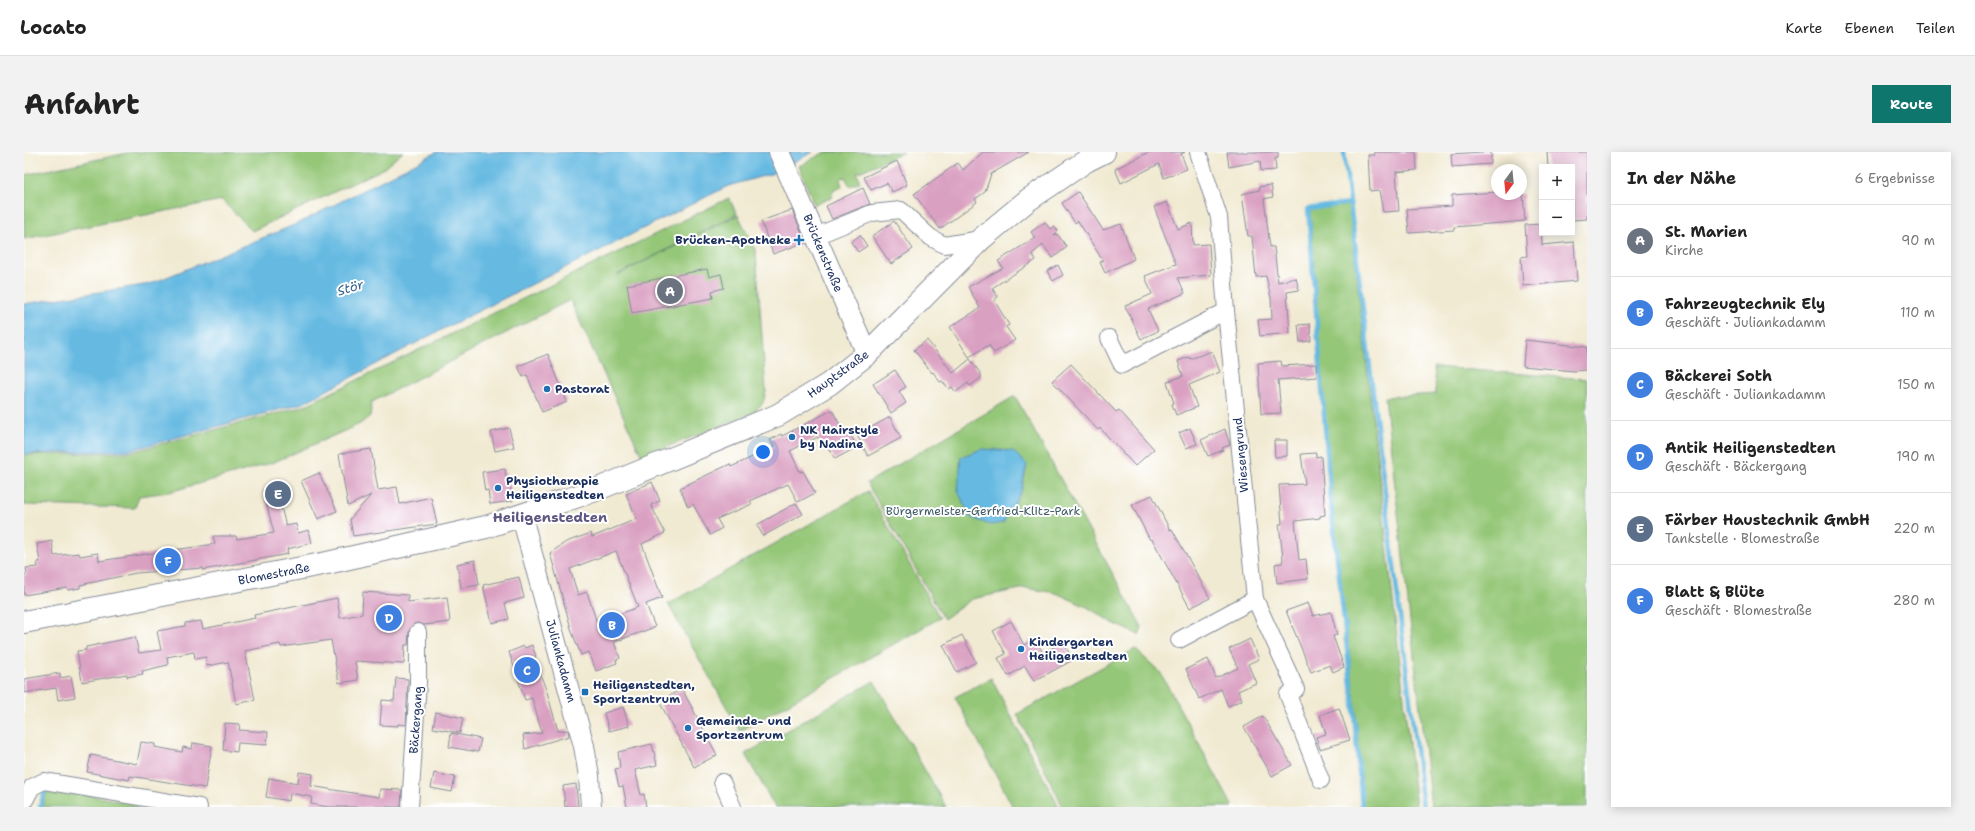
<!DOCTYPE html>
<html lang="de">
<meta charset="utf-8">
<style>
body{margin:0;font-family:"Shantell Sans",sans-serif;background:#f2f2f2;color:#222}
.controls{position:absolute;right:12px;top:12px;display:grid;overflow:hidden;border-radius:0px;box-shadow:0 2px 10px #0003}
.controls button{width:36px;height:36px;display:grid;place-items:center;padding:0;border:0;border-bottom:1px solid #e0e0e0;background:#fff;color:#222;font:20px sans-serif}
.compass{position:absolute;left:1467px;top:12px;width:36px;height:36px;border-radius:50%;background:#fff;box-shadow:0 2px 10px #0003;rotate:195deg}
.you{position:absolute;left:739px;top:300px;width:14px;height:14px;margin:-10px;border:3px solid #fff;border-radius:50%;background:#1a73e8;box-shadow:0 0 0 6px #1a73e833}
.badge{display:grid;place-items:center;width:26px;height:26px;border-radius:50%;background:#0f766e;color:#fff;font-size:13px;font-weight:700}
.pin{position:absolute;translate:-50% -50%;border:2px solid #fff;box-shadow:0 1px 4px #0006}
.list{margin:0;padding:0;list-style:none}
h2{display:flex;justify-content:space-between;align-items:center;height:52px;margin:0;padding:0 16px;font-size:17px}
h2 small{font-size:13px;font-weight:400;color:#767676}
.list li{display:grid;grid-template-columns:26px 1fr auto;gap:12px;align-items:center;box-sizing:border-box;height:72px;padding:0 16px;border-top:1px solid #e0e0e0}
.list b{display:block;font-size:15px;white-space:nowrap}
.list p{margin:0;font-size:13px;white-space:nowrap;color:#767676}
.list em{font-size:13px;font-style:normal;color:#767676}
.map{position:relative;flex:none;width:1563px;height:655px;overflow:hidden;border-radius:0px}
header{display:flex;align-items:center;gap:24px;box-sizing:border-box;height:56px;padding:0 20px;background:#fff;border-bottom:1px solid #e0e0e0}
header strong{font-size:19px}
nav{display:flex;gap:22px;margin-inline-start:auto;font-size:14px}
.intro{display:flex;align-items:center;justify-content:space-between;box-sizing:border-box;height:96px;padding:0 24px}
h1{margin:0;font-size:28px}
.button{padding:10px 18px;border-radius:0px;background:#0f766e;color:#fff;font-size:14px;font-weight:700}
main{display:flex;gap:24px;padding:0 24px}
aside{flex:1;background:#fff;border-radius:0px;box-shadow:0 2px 10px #0003}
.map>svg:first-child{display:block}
.green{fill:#95c778;stroke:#587b6b}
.water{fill:#66bae2;stroke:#4074a0}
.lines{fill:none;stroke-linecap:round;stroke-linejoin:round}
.stream{stroke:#66bae2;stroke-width:4.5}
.building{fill:#daa0c2;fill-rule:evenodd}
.minor-casing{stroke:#868c98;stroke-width:18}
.tertiary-casing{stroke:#868c98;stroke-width:22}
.secondary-casing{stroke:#868c98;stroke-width:24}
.minor{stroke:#fff;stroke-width:16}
.tertiary{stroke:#fff;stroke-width:20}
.secondary{stroke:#fff;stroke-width:22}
.poi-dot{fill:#1f6fb2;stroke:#fff;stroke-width:1.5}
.labels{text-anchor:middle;stroke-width:4;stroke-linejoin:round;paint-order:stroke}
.poi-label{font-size:12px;font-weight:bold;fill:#1b2f5e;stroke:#fff;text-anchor:start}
.street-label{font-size:12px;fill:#1b2f5e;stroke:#fff}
.park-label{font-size:12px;fill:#405d66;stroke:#fff}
.water-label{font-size:13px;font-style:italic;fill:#35608c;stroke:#fff}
.quarter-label{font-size:14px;font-weight:bold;fill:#5e5781;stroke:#fff}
</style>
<header>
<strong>Locato</strong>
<nav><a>Karte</a><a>Ebenen</a><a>Teilen</a></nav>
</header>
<div class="intro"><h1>Anfahrt</h1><a class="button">Route</a></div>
<main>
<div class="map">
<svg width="1563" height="655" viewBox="0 0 1563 655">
<rect width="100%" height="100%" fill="#fff"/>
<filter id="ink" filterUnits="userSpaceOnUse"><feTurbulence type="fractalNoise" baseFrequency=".025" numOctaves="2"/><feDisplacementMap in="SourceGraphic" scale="8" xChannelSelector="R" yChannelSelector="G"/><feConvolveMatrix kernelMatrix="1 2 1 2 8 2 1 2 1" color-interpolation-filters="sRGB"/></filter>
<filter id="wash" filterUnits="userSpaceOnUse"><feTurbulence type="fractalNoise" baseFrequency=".012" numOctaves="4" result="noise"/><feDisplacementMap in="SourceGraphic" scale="16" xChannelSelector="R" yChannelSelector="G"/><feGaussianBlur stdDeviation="0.9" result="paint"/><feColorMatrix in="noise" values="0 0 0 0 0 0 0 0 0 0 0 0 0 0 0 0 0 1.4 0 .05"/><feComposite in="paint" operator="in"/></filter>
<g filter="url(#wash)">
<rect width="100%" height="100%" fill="#f1ead2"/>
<g class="green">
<polygon points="108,0 379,0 359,17 228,79 198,48 0,87 0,23"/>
<polygon points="801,0 880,0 833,21 836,30 826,34 821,25 816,27 818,35 810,37 807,46 790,53 775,14"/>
<polygon points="705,46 713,62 593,123 714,63 732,100 742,240 739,251 729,261 618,305 546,148 348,250 346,264 336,272 248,311 145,340 115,344 111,356 0,353 0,303 107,300 280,254"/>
<polygon points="1325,53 1392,655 1339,655 1332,560 1308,352 1286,58"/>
<polygon points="1410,215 1563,227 1563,655 1407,655 1361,245 1412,242"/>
<polygon points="991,244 1118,475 1115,483 1089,471 1063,455 1032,441 1001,436 948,447 920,467 843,331"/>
<polygon points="844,339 916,466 716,579 644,452"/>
<polygon points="1111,497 1136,520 1209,655 1039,655 993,562"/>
<polygon points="967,526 1035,655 989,655 931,545"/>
<polygon points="850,529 922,655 751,655 721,602"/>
<polygon points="24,636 130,655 18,655"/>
</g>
<g class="water">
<polygon points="413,0 789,0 747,22 704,34 411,181 279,251 107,298 0,302 0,152 126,132 275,71"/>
<polygon points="958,297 989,299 1003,313 997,340 979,371 966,373 946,365 934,339 937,305"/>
</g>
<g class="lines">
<g class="stream">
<polyline points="1320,0 1399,655"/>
<polyline points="1326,51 1284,57 1307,352 1330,560 1338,655"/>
<polyline points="16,655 21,638"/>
</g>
</g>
<g id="blocks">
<g class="building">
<polygon points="959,0 1005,0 967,22 961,40 951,47 953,50 916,77 890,42 934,11 939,18"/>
<polygon points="1125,0 1161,0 1157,2 1163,17 1140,26 1135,12 1097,31 1091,17"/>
<polygon points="1203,0 1254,0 1254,6 1251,7 1252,18 1237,19 1236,9 1205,15"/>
<polygon points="1350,0 1392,0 1393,18 1372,20 1375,59 1359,60 1355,38 1346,39 1344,3 1351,3"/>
<polygon points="1458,0 1467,0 1467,12 1428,15 1427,2"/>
<polygon points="1523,0 1563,0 1563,67 1548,68 1548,15 1524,15"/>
<polygon points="873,9 883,33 868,40 863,31 847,38 840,25"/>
<polygon points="1247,33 1249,45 1240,47 1246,95 1250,95 1254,130 1272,126 1275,138 1263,140 1266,181 1236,184 1234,168 1248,167 1247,146 1242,124 1232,125 1228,84 1224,84 1218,42 1236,38 1235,35"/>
<polygon points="839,36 846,52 808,67 802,54"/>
<polygon points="1054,40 1079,78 1097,72 1110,107 1081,121 1076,110 1079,109 1054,69 1051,71 1038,51"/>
<polygon points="1473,40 1473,42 1499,42 1501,69 1430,75 1430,78 1385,81 1383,57 1428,54 1428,43"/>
<polygon points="1143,50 1154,77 1168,71 1169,93 1185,92 1187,123 1154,126 1161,141 1124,157 1134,179 1117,187 1101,154 1128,142 1121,124 1152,112 1130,55"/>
<polygon points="768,58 782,90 749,102 737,69"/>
<polygon points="870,69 889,97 867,112 848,84"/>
<polygon points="1021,70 1026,77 1030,74 1034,79 1030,83 1033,82 1043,95 1029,106 1019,93 1008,102 1012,108 968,136 974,145 970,148 985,173 982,175 991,188 970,201 965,193 945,205 926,175 956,156 944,135 979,116 974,109 1011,86 1007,80"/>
<polygon points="1517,72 1518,93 1550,90 1553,129 1499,134 1497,105 1503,104 1501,73"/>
<polygon points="836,83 843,94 834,100 827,90"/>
<polygon points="1034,113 1039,123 1029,129 1023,119"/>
<polygon points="683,117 685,125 697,122 700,136 688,139 689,146 608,161 603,133"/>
<polygon points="1286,172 1287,189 1276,190 1274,173"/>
<polygon points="903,188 929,221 946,207 957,222 957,226 946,234 944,231 932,240 928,235 925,237 918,229 916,230 909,220 908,221 890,198"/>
<polygon points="1501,188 1563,195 1563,218 1550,219 1499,214"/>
<polygon points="1188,199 1196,220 1165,233 1173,255 1152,263 1148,252 1150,251 1143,230 1159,224 1154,209 1165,205 1166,207"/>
<polygon points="524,202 543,250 518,260 503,223 499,225 494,214"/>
<polygon points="1257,209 1258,214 1292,212 1293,225 1254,228 1257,261 1237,262 1234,211"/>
<polygon points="1047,212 1092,260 1095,258 1130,297 1111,314 1076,276 1074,278 1028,229"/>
<polygon points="871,218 882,235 875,239 882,251 867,261 849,232"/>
<polygon points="808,258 822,284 826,282 833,295 811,307 803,294 799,296 794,285 766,299 776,320 779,319 791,341 774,350 764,332 726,349 728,352 693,367 698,376 686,383 669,352 664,355 656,336 706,312 707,315 750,295 746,288 757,282 758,284"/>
<polygon points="866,265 877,286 844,304 833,283"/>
<polygon points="485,276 490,295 471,299 467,280"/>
<polygon points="1166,276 1173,292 1162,296 1155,281"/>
<polygon points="1201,277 1206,293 1198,296 1199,298 1184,304 1177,288"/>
<polygon points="1250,288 1263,288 1263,304 1251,305"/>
<polygon points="347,297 354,338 373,335 376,352 407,345 413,372 329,384 326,367 347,343 324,354 315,302"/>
<polygon points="1292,301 1292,305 1297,304 1301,363 1296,364 1296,366 1271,369 1275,408 1282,407 1284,427 1253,431 1251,412 1258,411 1259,406 1255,372 1258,372 1255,333 1281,332 1277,302"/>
<polygon points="481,317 483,333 486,332 489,349 466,352 464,338 461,339 458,320"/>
<polygon points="295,321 313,359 294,367 277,329"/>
<path d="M628,330L636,349L627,353L641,381L618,392L638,446L622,452L631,475L590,490L596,506L592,508L593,511L572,519L565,500L557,503L548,480L526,401L542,390L567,381L568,385L613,367L602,342ZM592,399L614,455L573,471L563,440L554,443L546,417Z"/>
<polygon points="252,336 262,374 272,372 274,381 285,378 288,391 263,397 264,402 179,418 179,416 112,421 56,433 56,436 44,438 43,436 0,443 0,423 3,422 2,416 14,415 13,410 16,410 13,392 28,389 30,404 55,401 56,404 74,401 75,409 191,392 189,384 212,384 213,387 250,381 239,339"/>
<polygon points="1128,343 1146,378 1148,377 1186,446 1166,456 1128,387 1126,388 1108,353"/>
<polygon points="772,351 779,362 739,384 733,373"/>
<polygon points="451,408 455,433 437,436 433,412"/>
<polygon points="495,425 500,446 481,451 485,467 468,471 459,433"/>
<polygon points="339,440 384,443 384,450 423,445 426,470 400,473 394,471 390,472 385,480 384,493 381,493 380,512 331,509 334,528 315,531 307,488 257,495 256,492 221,499 231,548 212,552 204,510 183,514 182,505 171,507 170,500 143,505 144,513 118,519 119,522 103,525 103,522 58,530 53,499 62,498 62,495 111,485 115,501 137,498 133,479 161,474 161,471 177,469 179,477 231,466 230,463 313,446 316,466 338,462"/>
<polygon points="1284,451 1289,464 1307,460 1313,483 1309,484 1320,515 1309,520 1306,513 1287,520 1262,459"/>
<polygon points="987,469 1000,493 1011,486 1019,501 1039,490 1049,508 1010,529 1001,514 984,524 974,506 982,502 969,479"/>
<polygon points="938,483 952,510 933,520 919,493"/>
<polygon points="1226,487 1235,507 1224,512 1232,531 1214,539 1218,548 1204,554 1197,537 1175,547 1162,517 1184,507 1192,526 1214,516 1205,497"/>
<polygon points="508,493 512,505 510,506 523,540 534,579 544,578 545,584 501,597 499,583 518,581 508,546 501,548 485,500 500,494 501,496"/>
<polygon points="36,521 36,526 47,524 51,545 34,548 32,536 0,541 0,527"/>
<polygon points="372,526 384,527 382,573 374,572 374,574 356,573 358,548 370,549"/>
<polygon points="658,537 693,603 670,615 635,549"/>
<polygon points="599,555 605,574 585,579 580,561"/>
<polygon points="1315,556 1326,588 1296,597 1292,585 1302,582 1296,563"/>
<polygon points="412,560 439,566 436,581 409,576"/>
<polygon points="1239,564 1268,613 1248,624 1220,575"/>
<polygon points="201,571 216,572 215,578 244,580 243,593 214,591 213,600 199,598"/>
<polygon points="427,581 457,587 454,600 425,595"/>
<polygon points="117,590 131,592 131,595 158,600 159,595 168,597 169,591 188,594 181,636 106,624 105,628 63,620 67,603 113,612"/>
<polygon points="628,592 633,613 611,618 617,643 620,642 622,655 603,655 599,634 595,635 591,617 596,616 594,600"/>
<polygon points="275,620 289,622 287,634 310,638 355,645 356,637 378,638 377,655 304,655 287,652 288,645 266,641 265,649 242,645 245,626 274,631"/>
<polygon points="410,621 431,625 428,640 407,636"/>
<polygon points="552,632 554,655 541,655 539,634"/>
</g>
</g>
</g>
<g filter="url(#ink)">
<use href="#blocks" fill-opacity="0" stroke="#868c98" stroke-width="1"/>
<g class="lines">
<g class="minor-casing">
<g id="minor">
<polyline points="1174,0 1195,65 1202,159 1231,447 1272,537 1264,543 1297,628"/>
<polyline points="792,84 848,61 877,58 906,85 920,93 957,87"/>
<polyline points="1085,186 1098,213 1202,159"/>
<polyline points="1155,488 1231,447"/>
<polyline points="698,630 709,655"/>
<polyline points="0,650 8,635 20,629 175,655"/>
<polyline points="386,655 394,530 394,480"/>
</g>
</g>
<g class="tertiary-casing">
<g id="tertiary">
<polyline points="755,0 843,202"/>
<polyline points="498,365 560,594 565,624 567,655"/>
</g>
</g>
<g class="secondary-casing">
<polyline id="secondary" points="0,470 303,411 462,375 569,339 754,263 805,232 843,202 957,87 1004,48 1062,9 1080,0"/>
</g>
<use href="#minor" class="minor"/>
<use href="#tertiary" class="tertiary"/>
<use href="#secondary" class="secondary"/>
</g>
</g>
<g class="poi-dot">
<path d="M773 82h4v4h4v4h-4v4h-4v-4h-4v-4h4z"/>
<circle cx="523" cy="237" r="4"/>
<circle cx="768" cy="285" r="4"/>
<circle cx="474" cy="336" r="4"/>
<circle cx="997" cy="497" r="4"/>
<rect x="557" y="536" width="8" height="8" rx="2"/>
<circle cx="664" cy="576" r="4"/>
</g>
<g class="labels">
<g class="poi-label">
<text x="767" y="92" text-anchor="end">Brücken-Apotheke</text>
<text x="531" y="241">Pastorat</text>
<text x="776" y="282">NK Hairstyle<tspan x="776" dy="14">by Nadine</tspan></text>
<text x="482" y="333">Physiotherapie<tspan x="482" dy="14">Heiligenstedten</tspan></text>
<text x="1005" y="494">Kindergarten<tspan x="1005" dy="14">Heiligenstedten</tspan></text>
<text x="569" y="537">Heiligenstedten,<tspan x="569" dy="14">Sportzentrum</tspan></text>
<text x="672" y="573">Gemeinde- und<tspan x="672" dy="14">Sportzentrum</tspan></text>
</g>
<g class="street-label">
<text transform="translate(799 101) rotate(67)" y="4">Brückenstraße</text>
<text transform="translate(814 222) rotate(-36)" y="4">Hauptstraße</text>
<text transform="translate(1217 303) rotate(-95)" y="4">Wiesengrund</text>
<text transform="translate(250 422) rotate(-11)" y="4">Blomestraße</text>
<text transform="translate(537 509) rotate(75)" y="4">Juliankadamm</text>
<text transform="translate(392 568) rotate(-86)" y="4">Bäckergang</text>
</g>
<g class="park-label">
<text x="959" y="363">Bürgermeister-Gerfried-Klitz-Park</text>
</g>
<g class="water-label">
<text transform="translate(326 135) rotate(-17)" y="5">Stör</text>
</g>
<g class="quarter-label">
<text x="526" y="370">Heiligenstedten</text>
</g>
</g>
</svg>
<div class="controls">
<button>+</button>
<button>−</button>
</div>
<svg class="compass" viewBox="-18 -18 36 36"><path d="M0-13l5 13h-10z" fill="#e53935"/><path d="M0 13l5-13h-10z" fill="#767676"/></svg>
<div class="you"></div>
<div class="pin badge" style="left:646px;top:139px;background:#6b7280">A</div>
<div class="pin badge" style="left:588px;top:473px;background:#3f7fe0">B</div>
<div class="pin badge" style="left:503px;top:518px;background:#3f7fe0">C</div>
<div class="pin badge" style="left:365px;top:466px;background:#3f7fe0">D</div>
<div class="pin badge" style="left:254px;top:342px;background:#5c6f8a">E</div>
<div class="pin badge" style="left:144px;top:409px;background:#3f7fe0">F</div>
</div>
<aside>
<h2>In der Nähe<small>6 Ergebnisse</small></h2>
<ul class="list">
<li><span class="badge" style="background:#6b7280">A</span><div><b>St. Marien</b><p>Kirche</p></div><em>90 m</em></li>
<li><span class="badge" style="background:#3f7fe0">B</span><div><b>Fahrzeugtechnik Ely</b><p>Geschäft · Juliankadamm</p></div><em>110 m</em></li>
<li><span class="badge" style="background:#3f7fe0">C</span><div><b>Bäckerei Soth</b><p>Geschäft · Juliankadamm</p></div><em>150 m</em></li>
<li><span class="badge" style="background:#3f7fe0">D</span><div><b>Antik Heiligenstedten</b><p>Geschäft · Bäckergang</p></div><em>190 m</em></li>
<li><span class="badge" style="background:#5c6f8a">E</span><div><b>Färber Haustechnik GmbH</b><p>Tankstelle · Blomestraße</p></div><em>220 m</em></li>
<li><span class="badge" style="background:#3f7fe0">F</span><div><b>Blatt &amp; Blüte</b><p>Geschäft · Blomestraße</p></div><em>280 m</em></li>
</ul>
</aside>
</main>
